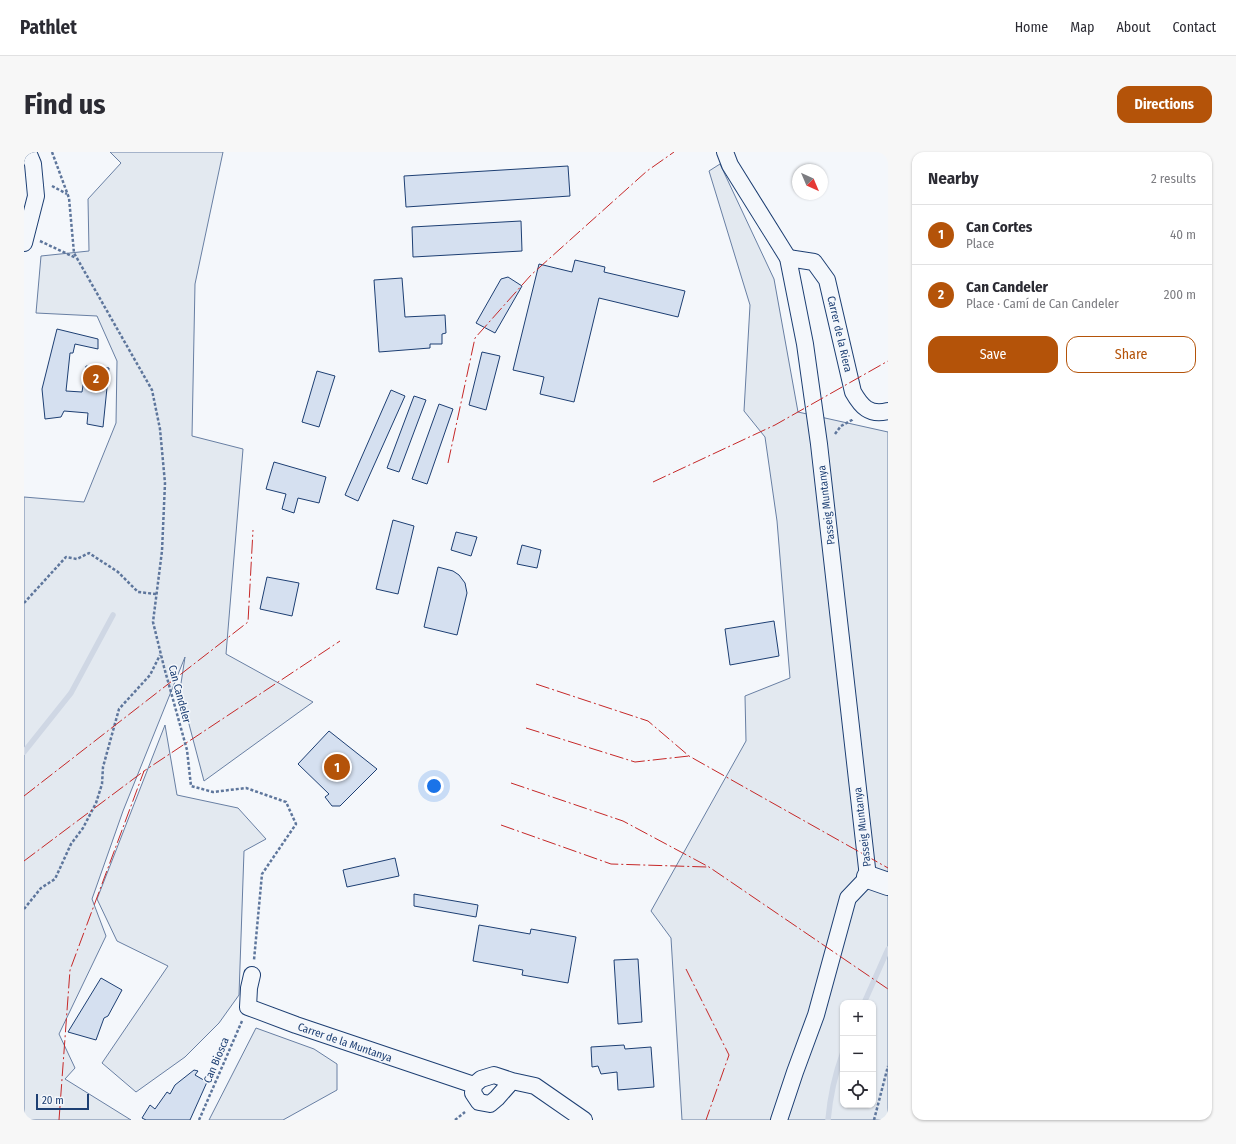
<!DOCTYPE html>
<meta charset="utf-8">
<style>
body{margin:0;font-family:"Fira Sans Condensed",sans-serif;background:#f7f7f7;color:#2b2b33}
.controls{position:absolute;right:12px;bottom:12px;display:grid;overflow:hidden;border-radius:8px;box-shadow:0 1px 3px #0004}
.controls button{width:36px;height:36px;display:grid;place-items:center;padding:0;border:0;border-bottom:1px solid #e1e1e2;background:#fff;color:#2b2b33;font:20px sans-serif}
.compass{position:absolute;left:768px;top:12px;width:36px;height:36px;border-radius:50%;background:#fff;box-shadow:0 1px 3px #0004;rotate:136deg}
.scale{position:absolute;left:12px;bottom:10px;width:53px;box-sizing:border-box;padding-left:4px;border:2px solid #1d3f73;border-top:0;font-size:11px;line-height:14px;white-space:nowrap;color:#1d3f73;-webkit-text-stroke:3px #f4f7fb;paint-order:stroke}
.you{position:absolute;left:410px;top:634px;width:14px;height:14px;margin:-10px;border:3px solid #fff;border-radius:50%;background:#1a73e8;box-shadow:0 0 0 6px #1a73e833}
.badge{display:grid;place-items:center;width:26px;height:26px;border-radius:50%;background:#b45309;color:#fff;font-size:13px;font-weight:700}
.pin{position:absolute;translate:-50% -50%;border:2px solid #fff;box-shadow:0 1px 4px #0006}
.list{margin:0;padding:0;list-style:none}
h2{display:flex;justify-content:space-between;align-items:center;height:52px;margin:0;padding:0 16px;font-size:17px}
h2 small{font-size:13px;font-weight:400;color:#7c7c81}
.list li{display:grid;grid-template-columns:26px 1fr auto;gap:12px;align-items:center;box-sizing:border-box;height:60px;padding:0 16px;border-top:1px solid #e1e1e2}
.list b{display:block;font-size:15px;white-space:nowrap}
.list p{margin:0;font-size:13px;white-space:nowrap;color:#7c7c81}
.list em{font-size:13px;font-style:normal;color:#7c7c81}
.actions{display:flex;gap:8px;padding:12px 16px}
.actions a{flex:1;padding:9px 0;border:1px solid #b45309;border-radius:12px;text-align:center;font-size:14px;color:#b45309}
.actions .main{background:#b45309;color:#fff}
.icon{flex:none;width:22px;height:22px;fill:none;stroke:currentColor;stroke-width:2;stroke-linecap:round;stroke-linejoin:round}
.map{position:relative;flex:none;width:864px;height:968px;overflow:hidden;border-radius:12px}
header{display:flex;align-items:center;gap:24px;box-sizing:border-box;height:56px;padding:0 20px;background:#fff;border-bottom:1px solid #e1e1e2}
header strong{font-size:19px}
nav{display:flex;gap:22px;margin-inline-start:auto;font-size:14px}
.intro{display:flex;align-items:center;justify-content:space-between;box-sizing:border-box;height:96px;padding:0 24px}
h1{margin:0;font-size:28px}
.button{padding:10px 18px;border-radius:12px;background:#b45309;color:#fff;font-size:14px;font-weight:700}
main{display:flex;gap:24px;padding:0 24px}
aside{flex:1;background:#fff;border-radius:12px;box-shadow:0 1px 3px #0004}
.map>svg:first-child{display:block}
.green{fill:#e3e9f0;stroke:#687fa3;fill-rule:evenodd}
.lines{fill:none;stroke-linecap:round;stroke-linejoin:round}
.stream{stroke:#cfd7e4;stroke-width:5.5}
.building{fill:#d5e0f0;stroke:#1d3f73}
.street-casing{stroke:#1d3f73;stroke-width:18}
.secondary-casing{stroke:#1d3f73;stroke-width:24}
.path{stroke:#5e769c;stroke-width:2.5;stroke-dasharray:3 2;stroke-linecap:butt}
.street{stroke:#f4f7fb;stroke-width:16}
.secondary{stroke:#f4f7fb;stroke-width:22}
.power{stroke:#c62828;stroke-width:1;stroke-dasharray:14 3 2 3;stroke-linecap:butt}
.labels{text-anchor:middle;stroke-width:3;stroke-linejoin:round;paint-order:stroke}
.street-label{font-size:11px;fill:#1d3f73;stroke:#f4f7fb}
</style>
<header>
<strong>Pathlet</strong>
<nav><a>Home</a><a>Map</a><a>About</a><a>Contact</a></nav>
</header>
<div class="intro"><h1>Find us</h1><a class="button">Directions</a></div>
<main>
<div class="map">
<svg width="864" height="968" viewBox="0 0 864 968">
<rect width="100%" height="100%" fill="#f4f7fb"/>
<g class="green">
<polygon points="86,0 199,0 171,132 168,284 219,297 202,502 289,550 180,629 156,538 161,505 99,659 68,747 82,784 35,882 51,916 41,927 107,968 0,968 0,345 60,350 92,271 93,209 73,164 12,161 17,104 65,99 64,47 97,11"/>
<path d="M696,12L750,127L774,260L864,280V968H658L647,786L627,759L722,589L721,544L766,526L753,369L741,285L720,259L726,153L685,19ZM819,851H849V953H819Z"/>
<polygon points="141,573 153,643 214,656 242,687 220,699 215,843 195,871 161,905 112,940 78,911 144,814 93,789 73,747"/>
<polygon points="232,876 290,897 313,912 313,938 259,968 185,968"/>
</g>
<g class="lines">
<g class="stream">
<polyline points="0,600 47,541 89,463"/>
<polyline points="840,851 864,797"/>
<path d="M804,968C806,945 811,922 819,900"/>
</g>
</g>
<g class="building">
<polygon points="544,14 546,44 382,55 380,24"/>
<polygon points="497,69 498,99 389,105 388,75"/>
<polygon points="551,108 581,115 580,120 661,139 654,165 575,146 550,250 516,242 520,225 489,218 515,112 548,120"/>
<polygon points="484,125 498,134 471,181 452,171 477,127"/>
<polygon points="378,126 381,165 421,163 422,181 418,182 418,192 406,192 406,196 355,200 350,128"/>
<polygon points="33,177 74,187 74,197 51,192 49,201 46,201 42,239 58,240 62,214 85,216 79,275 63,272 64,261 40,259 37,265 21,267 18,237"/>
<polygon points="458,200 476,204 462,258 445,253"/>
<polygon points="293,219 311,224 295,275 278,270"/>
<polygon points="367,238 381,244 334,349 321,343"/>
<polygon points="390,244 402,248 375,320 363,316"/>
<polygon points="415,252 429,257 403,332 388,327"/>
<polygon points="250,310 302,325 295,351 274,346 270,361 258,357 262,342 242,337"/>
<polygon points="369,368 390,374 374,442 352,437"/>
<polygon points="432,380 453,385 447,404 427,398"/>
<polygon points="498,393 517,398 513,416 493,412"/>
<polygon points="414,415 429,419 435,423 441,431 443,441 433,483 400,475"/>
<polygon points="243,425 275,431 268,464 236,457"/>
<polygon points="750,469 755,504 706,513 701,477"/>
<polygon points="305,579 353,617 316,654 308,654 301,645 305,642 274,612"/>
<polygon points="371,706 375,724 323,735 319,718"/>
<polygon points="390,742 454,753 452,765 390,754"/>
<polygon points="455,773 506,782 507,777 552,785 544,831 498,823 499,818 449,809"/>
<polygon points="614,807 618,870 594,872 590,808"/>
<polygon points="77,826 98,838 84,864 80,866 72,888 44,880"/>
<polygon points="600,893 601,897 627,895 630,935 594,938 593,920 577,922 574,914 568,915 567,895"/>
<polygon points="170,918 174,919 171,923 183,930 166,968 122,968 118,966 126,953 131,957 143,940 146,942 151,933"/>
</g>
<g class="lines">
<g class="street-casing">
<g id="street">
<polyline points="701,0 706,13 764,106 781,192 795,292 844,725 824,746 792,863 771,920 755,968"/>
<polyline points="0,91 12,44 9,12 4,0"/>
<path d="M764,106L790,110L803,128L829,240C837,254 845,264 864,259"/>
<polyline points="228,823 225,836 224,855 272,873 450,933"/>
<polyline points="488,929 473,946 466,952 455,950 449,941 450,933 457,927 470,923 488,929 511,934 560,968"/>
</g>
</g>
<g class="secondary-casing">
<polyline id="secondary" points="844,725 864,732"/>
</g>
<g class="path">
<polyline points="28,0 45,46 50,101 128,238 136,277 141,331 138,399 129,470 140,515 163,598 167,634 189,640 222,636 262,650 272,672 238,722 230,808"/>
<polyline points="28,34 43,42"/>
<polyline points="16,89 52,106"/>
<polyline points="811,282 817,274 828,268 829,266"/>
<polyline points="0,451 42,405 53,407 65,401 94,420 114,440 132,442"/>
<polyline points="0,757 17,736 31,727 47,692 59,676 72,651 78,632 79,615 95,557 126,523 136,503"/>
<polyline points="175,968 218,869"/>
<polyline points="431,968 441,960"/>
<polyline points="850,968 864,914"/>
</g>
<use href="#street" class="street"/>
<use href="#secondary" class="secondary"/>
<g class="power">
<polyline points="424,311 451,186 507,123 623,19 650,0"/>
<polyline points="629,330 751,273 864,209"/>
<polyline points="512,532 624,569 665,604 864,716"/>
<polyline points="502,576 611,610 665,604"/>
<polyline points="487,631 599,669 685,715 864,837"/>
<polyline points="0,644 224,470 229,378"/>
<polyline points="477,673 587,712 683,715"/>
<polyline points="0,709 120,619"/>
<polyline points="662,817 705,903 682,968"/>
<polyline points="35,968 46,818 120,619 316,489"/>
</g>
</g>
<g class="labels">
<g class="street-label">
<text transform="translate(816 182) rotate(77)" y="4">Carrer de la Riera</text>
<text transform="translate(802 353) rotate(-97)" y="4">Passeig Muntanya</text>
<text transform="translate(156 542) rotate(75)" y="4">Can Candeler</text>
<text transform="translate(838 675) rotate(-97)" y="4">Passeig Muntanya</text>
<text transform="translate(321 890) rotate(19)" y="4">Carrer de la Muntanya</text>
<text transform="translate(192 908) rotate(-67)" y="4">Can Biosca</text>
</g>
</g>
</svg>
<div class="controls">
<button>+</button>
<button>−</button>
<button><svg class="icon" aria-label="locate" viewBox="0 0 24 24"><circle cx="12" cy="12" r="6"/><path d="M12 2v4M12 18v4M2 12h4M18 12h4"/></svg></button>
</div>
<svg class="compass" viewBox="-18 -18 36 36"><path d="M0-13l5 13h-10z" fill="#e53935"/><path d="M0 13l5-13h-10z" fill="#7c7c81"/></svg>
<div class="scale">20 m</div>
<div class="you"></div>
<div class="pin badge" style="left:313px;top:615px">1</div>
<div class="pin badge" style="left:72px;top:226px">2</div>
</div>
<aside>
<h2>Nearby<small>2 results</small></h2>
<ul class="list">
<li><span class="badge">1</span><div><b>Can Cortes</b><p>Place</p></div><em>40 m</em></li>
<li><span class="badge">2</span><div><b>Can Candeler</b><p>Place · Camí de Can Candeler</p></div><em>200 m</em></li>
</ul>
<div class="actions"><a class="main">Save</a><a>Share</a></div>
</aside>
</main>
